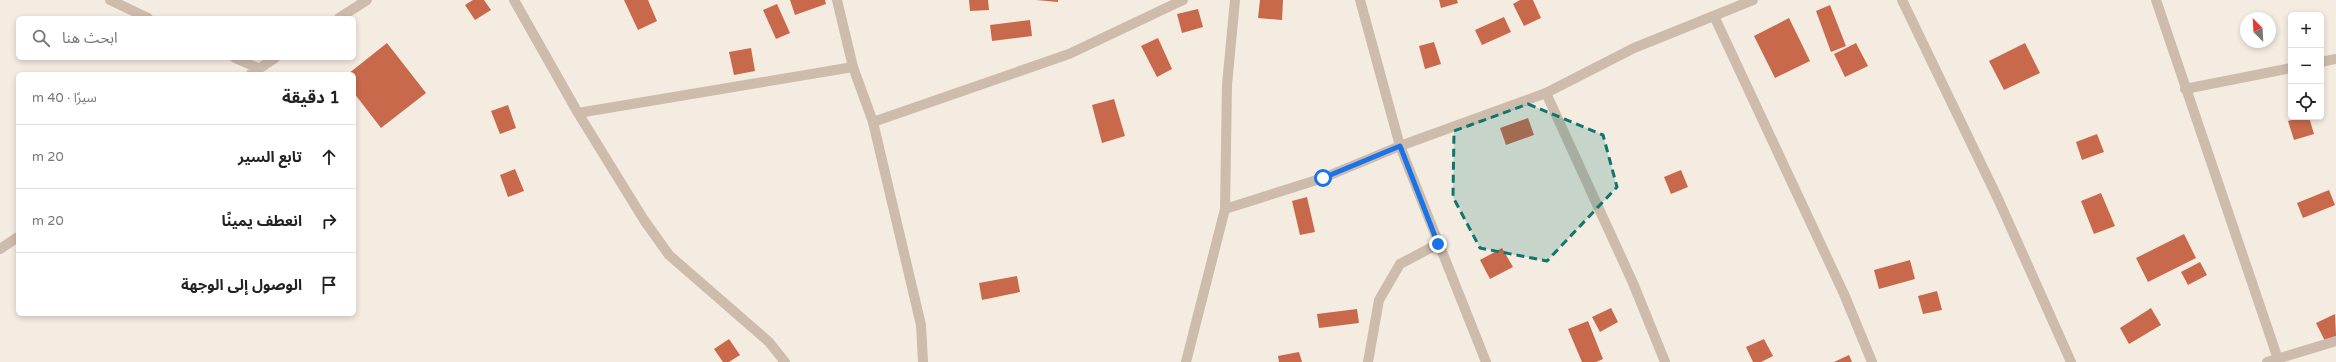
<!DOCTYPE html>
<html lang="ar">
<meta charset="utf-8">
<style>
body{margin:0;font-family:"Varela Round","Noto Sans Arabic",sans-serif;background:#f6f6f6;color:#222;direction:rtl}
.controls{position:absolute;right:12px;top:12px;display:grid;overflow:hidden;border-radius:6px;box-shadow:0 2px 6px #0003}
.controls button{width:36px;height:36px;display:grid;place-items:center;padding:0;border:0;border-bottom:1px solid #e0e0e0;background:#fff;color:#222;font:20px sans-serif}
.compass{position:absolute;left:2240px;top:12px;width:36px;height:36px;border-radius:50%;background:#fff;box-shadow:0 2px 6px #0003;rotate:336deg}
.stop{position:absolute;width:12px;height:12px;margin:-9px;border:3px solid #1a73e8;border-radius:50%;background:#fff}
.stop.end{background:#1a73e8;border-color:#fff;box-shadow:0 1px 4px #0008}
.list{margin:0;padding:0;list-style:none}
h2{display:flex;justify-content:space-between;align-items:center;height:52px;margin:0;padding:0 16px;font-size:17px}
h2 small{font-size:13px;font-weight:400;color:#767676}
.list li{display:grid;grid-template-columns:26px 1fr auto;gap:12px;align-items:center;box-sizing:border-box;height:64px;padding:0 16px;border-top:1px solid #e0e0e0}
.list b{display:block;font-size:15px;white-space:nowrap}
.list em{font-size:13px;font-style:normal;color:#767676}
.icon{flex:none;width:22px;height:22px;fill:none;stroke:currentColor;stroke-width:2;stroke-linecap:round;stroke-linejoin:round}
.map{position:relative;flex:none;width:2336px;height:362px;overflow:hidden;direction:ltr}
.search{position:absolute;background:#fff;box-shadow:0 2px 6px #0003;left:16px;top:16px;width:340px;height:44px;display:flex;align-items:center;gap:10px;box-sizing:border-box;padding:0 14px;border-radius:6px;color:#767676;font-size:15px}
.panel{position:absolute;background:#fff;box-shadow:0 2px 6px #0003;left:16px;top:72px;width:340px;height:244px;border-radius:6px;direction:rtl}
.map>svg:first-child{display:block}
.building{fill:#c8694b}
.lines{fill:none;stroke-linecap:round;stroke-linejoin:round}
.street{stroke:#cdbbac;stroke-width:10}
.route{stroke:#1a73e8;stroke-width:5}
.marked{fill:#0f766e;fill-opacity:0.2;stroke:#0f766e;stroke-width:3;stroke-dasharray:8 5;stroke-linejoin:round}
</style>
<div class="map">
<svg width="2336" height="362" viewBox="0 0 2336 362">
<rect width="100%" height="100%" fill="#f4ebe1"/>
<g class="building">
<polygon points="473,0 484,0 491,10 475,20 465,5"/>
<polygon points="624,0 648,0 657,21 638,30"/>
<polygon points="790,0 825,0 826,4 795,15"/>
<polygon points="969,0 988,0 989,10 970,11"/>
<polygon points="1036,0 1058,0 1058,2"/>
<polygon points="1260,0 1283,0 1282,20 1258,18"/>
<polygon points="1439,0 1457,0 1458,3 1441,8"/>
<polygon points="1520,0 1533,0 1541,18 1524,26 1513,4"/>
<polygon points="777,4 790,33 776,39 763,10"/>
<polygon points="1830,5 1846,46 1831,52 1816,11"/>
<polygon points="1198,9 1203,27 1182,33 1177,14"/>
<polygon points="1504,17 1511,32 1482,45 1475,30"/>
<polygon points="1789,18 1810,61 1775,78 1754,36"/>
<polygon points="1030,20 1032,36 992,41 990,25"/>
<polygon points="1158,38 1172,69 1157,77 1141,46"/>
<polygon points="1434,42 1441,64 1425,69 1419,46"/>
<polygon points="387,43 426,93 381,128 354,93 354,74 348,74"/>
<polygon points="1856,43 1868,66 1845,77 1834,54"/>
<polygon points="2025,43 2040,73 2004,90 1989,61"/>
<polygon points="751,48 755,71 734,75 729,52"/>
<polygon points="1114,99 1125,136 1102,143 1092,105"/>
<polygon points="508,105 516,128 500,134 491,111"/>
<polygon points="2300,117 2309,117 2314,134 2294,140 2288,121"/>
<polygon points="1528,118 1534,135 1506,145 1500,128"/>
<polygon points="2097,134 2104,152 2082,160 2076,142"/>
<polygon points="515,169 524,191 508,197 500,175"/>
<polygon points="1681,170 1688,187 1671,194 1664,177"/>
<polygon points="2329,190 2335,205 2303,218 2297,203"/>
<polygon points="2101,193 2115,226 2094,234 2081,201"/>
<polygon points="1307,197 1315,232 1300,235 1292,201"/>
<polygon points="2184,234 2196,258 2148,282 2136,258"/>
<polygon points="1502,248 1513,267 1490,279 1480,260"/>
<polygon points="1910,260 1915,279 1879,289 1874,270"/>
<polygon points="2200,262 2207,275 2188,285 2181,272"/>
<polygon points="1017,276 1020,292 982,300 979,283"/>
<polygon points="1937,291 1942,310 1923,314 1918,296"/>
<polygon points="1611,308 1618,322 1600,332 1592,317"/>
<polygon points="2151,308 2161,325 2129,344 2120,328"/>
<polygon points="1357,309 1359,323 1319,328 1317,314"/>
<polygon points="2335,314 2336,336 2325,341 2316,323"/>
<polygon points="1588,321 1603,359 1596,362 1582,362 1568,329"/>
<polygon points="729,339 740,355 729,362 723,362 714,349"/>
<polygon points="1764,339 1773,356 1761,362 1753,362 1746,347"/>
<polygon points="1299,352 1302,362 1279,362 1278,356"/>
<polygon points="1849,355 1852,362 1834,362"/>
</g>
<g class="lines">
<g class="street">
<polyline points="110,0 148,18"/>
<polyline points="514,0 578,113 644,220 669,255 769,342 785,362"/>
<polyline points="837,0 853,67 873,122 921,325 923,362"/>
<polyline points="1360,0 1400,146 1486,362"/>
<polyline points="1902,0 1999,201 2071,362"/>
<polyline points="2156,0 2279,362"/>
<polyline points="1714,16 1844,294 1872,362"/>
<polyline points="339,18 367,0"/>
<polyline points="235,58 258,68"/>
<polyline points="2321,62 2336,59"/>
<polyline points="251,74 275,58"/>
<polyline points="2185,89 2291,68"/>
<polyline points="1546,93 1633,283 1665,362"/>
<polyline points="578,113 853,67"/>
<polyline points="873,122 1069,54 1183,0"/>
<polyline points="1225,209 1323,178 1400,146 1546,93 1634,48 1753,0"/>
<polyline points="0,249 18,237"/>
<polyline points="1186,362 1225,209 1227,85 1235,0"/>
<polyline points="1368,362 1379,300 1400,264 1438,244"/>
<polyline points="2267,362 2336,341"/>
</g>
</g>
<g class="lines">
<polyline class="route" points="1323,178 1400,146 1438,244"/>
</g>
<path class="marked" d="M1528,104L1603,135L1617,187L1547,261L1480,248L1453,197L1454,131Z"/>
</svg>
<div class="controls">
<button>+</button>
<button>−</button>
<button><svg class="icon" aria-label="locate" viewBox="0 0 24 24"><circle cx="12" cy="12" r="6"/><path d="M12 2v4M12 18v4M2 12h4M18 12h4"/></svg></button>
</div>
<svg class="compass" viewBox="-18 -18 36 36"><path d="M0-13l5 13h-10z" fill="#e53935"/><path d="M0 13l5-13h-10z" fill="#767676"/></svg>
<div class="stop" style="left:1323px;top:178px"></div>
<div class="stop end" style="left:1438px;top:244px"></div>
<div class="search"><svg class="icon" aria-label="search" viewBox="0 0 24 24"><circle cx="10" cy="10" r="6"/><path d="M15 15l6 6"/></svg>ابحث هنا</div>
<section class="panel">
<h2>1 دقيقة<small>سيرًا · 40 m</small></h2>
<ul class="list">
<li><svg class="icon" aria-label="ahead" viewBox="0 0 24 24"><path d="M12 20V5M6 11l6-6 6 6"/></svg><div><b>تابع السير</b></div><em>20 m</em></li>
<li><svg class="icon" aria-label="right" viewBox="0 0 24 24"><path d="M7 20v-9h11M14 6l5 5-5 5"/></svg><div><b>انعطف يمينًا</b></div><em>20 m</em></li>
<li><svg class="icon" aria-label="arrive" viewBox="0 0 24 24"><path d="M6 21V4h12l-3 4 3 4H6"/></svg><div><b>الوصول إلى الوجهة</b></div></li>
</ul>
</section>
</div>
